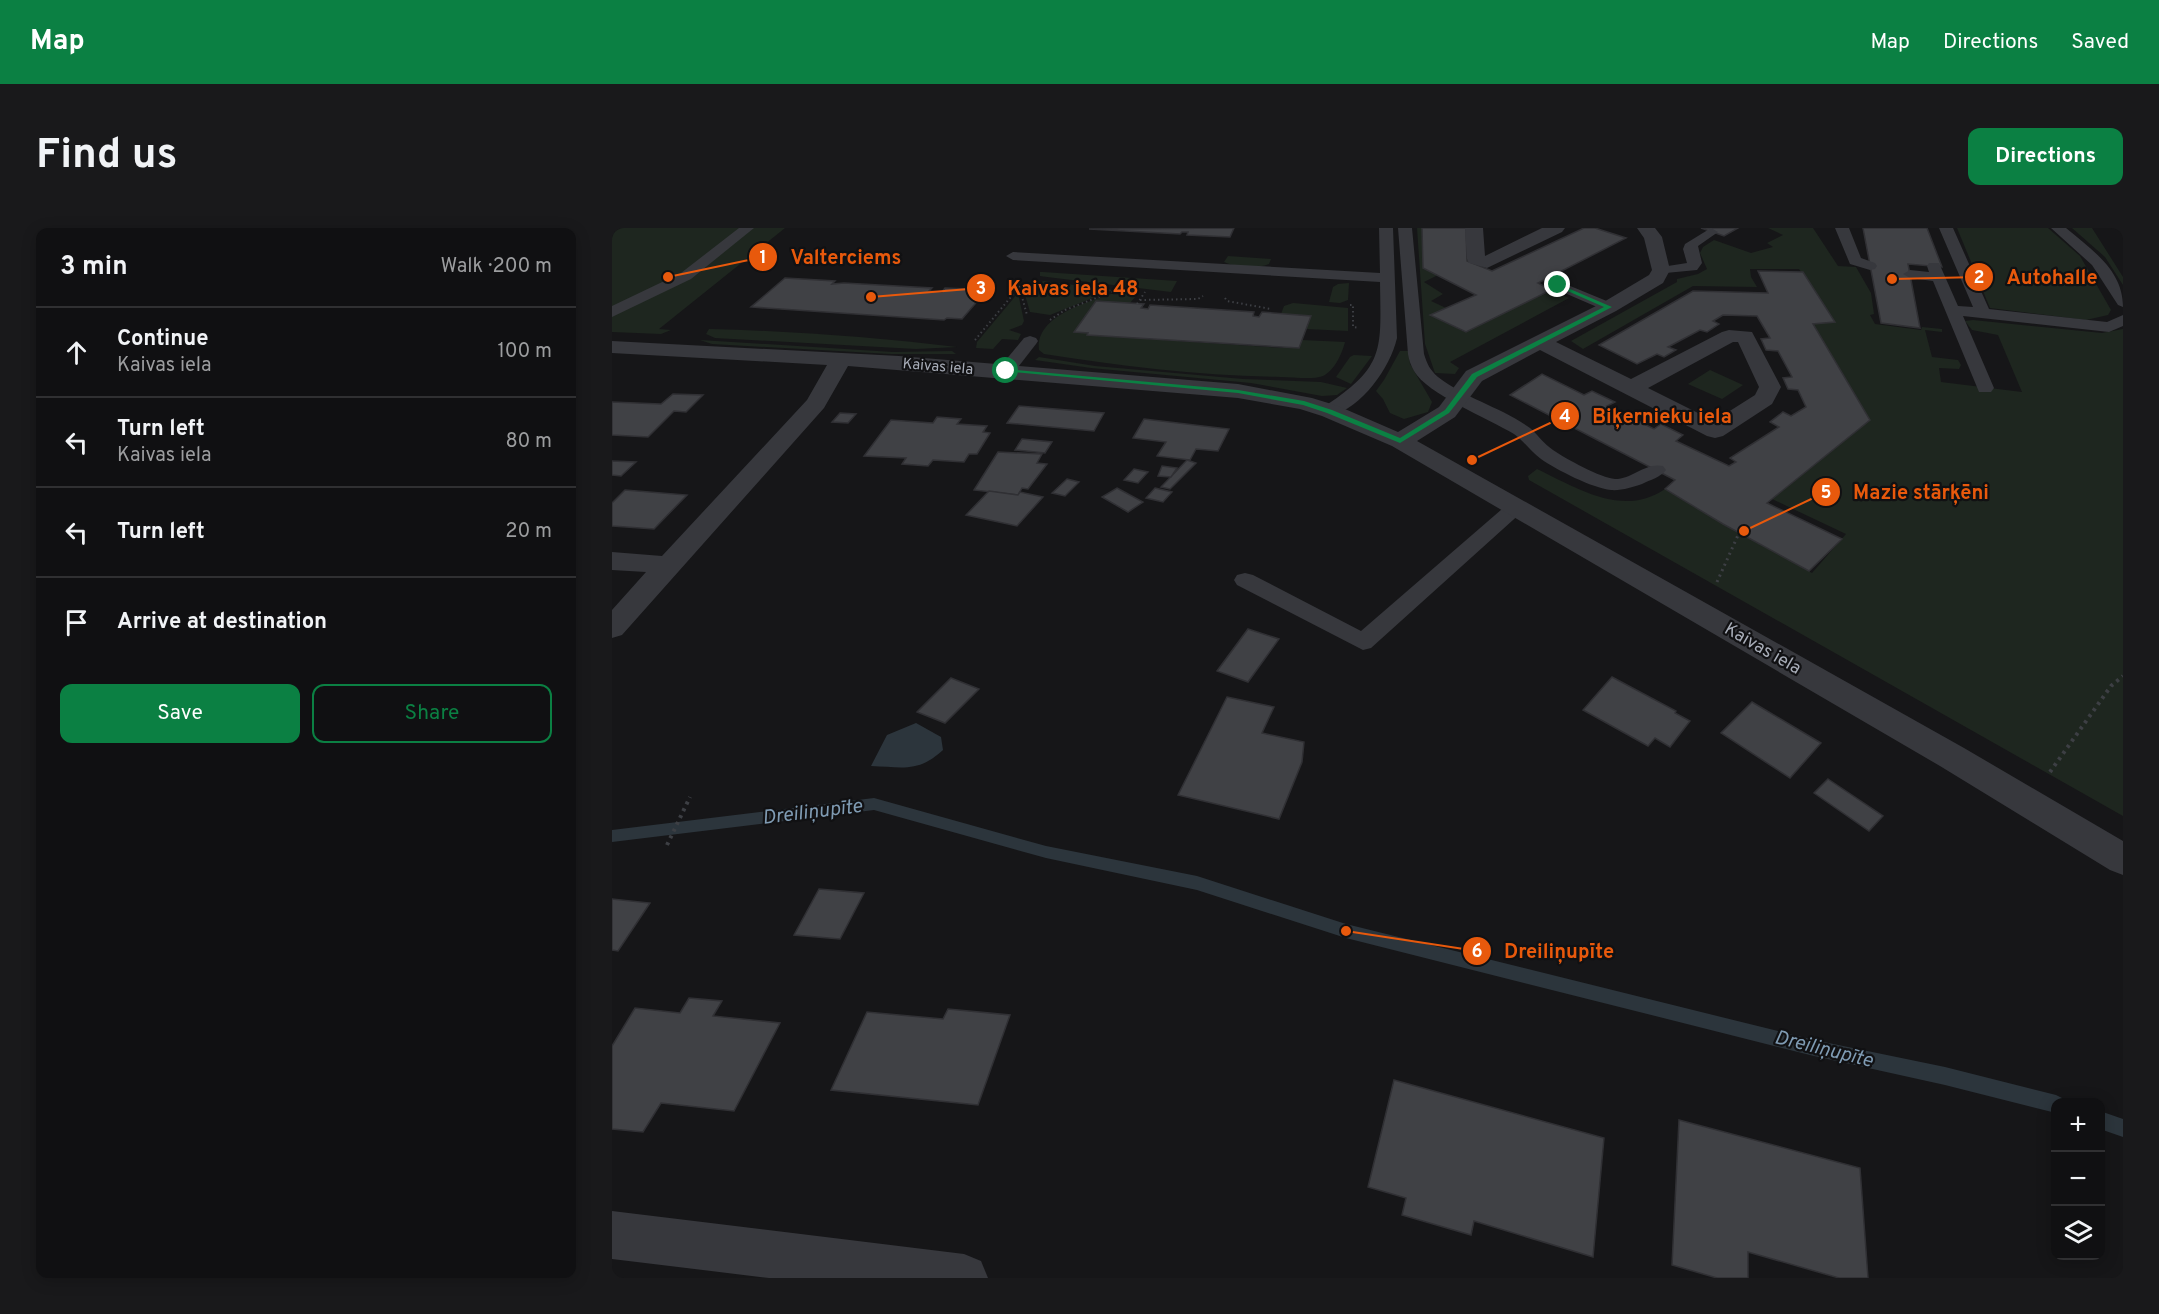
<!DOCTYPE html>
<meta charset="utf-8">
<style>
body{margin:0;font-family:Overpass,sans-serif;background:#19191b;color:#f1f3f6}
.controls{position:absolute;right:18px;bottom:18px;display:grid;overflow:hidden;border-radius:12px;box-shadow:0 3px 15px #0003}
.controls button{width:54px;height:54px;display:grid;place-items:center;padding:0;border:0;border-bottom:2px solid #303032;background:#101012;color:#f1f3f6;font:30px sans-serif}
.stop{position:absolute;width:18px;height:18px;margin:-14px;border:4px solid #0b8043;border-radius:50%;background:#fff}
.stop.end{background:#0b8043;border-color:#fff;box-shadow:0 2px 6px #0008}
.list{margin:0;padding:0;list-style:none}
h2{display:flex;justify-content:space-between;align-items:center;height:78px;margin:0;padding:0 24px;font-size:26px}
h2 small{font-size:20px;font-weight:400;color:#9c9d9f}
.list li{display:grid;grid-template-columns:39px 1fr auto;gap:18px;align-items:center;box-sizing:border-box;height:90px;padding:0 24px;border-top:2px solid #303032}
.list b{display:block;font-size:22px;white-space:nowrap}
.list p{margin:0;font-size:20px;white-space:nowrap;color:#9c9d9f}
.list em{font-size:20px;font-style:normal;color:#9c9d9f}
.actions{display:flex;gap:12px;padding:18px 24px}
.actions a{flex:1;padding:14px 0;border:2px solid #0b8043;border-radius:12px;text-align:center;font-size:21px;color:#0b8043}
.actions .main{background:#0b8043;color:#fff}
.icon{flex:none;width:33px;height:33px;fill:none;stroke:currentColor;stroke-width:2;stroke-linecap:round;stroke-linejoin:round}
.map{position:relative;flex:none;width:1511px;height:1050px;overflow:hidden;border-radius:12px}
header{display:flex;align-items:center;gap:36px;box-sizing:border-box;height:84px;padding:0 30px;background:#0b8043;color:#fff}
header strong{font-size:28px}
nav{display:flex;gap:33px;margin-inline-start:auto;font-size:21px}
.intro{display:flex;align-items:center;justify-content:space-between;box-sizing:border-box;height:144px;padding:0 36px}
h1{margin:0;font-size:42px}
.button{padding:15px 27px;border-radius:12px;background:#0b8043;color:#fff;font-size:21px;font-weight:700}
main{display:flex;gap:36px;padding:0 36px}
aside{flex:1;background:#101012;border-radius:12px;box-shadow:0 3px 15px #0003}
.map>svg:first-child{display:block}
.green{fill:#1e261f}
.water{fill:#2c353c}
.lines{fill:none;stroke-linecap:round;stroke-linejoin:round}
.stream{fill:#2c353c;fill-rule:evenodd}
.building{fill:#404145;stroke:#303034;stroke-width:1.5}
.path-far2{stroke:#3d3f44;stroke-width:2;stroke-dasharray:1.5 3;stroke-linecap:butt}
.path-far1{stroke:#3d3f44;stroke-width:3;stroke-dasharray:2 4;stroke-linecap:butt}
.path{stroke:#3d3f44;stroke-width:4;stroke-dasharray:3 4.5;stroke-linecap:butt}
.service{fill:#37383d;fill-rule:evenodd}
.minor{fill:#37383d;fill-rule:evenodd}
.route{fill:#0b8043}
.labels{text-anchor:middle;stroke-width:4.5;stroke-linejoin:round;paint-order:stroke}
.far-street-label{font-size:15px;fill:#a8adb8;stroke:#111113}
.street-label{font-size:18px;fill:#a8adb8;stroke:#111113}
.water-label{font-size:20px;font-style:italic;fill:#7f9bb3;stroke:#111113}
.leader{fill:none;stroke:#e8590c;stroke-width:2}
.callout-dot{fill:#e8590c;stroke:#111113;stroke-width:2}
.mark-label{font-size:18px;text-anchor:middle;font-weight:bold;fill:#fff}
.callout-label{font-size:20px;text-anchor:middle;font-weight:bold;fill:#e8590c;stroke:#111113;stroke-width:4.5;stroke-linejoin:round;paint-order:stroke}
</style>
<header>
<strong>Map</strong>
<nav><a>Map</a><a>Directions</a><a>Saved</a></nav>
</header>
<div class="intro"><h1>Find us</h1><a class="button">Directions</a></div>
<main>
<aside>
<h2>3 min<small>Walk · 200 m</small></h2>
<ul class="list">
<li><svg class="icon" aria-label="ahead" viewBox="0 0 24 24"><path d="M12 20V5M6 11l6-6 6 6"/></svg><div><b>Continue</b><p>Kaivas iela</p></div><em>100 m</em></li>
<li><svg class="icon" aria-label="left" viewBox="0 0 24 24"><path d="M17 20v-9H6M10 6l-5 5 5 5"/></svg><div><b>Turn left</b><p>Kaivas iela</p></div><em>80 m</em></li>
<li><svg class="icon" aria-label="left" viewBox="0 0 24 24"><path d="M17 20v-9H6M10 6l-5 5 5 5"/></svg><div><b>Turn left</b></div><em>20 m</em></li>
<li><svg class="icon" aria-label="arrive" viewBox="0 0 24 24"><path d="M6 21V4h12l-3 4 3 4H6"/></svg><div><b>Arrive at destination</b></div></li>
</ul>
<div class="actions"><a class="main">Save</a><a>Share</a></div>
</aside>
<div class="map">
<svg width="1511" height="1050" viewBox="0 0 1511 1050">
<rect width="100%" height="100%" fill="#161618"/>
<g class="green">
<polygon points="0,0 173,0 47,101 59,102 49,106 0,104"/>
<polygon points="805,0 810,0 826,47 812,54 831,66 819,73 834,80 819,87 853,104 939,62 957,70 838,134 847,140 843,146 823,145 813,116"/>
<path d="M1156,0H1201L1226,38L1244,39L1259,65L1262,86L1258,87L1263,96L1309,102L1310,99L1330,101V104L1313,102L1320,129L1346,132L1349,137L1347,141L1327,140L1329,154L1410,164L1386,107L1360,102L1353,93L1361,92L1490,105L1511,101V588L917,252L916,248L925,241C965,260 1011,290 1053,261L1111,296L1200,345L1234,306L1160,271L1258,192L1201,96L1223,94L1187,41H1138L1139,49L1145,59L1081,58L971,121L959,113L1065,54V51L1086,46L1095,41L1088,25L1091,19L1102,12L1139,25L1161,19L1155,15L1171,7Z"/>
<polygon points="1345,0 1436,0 1468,28 1499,82 1496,87 1474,92 1378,80"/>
<polygon points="1460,0 1480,0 1511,49 1511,57 1493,29"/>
<path d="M616,28L659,31L657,36C647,41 622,39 612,34Z"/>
<polygon points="428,44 431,44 565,53 559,64 435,49 428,48"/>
<polygon points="432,53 501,62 438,87 418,84 411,60"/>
<polygon points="737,55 736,72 728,75 717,74 721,59 726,56"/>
<path d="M508,63L523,66L524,68L518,75L484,73L463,104L476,105V107L670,120L690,112L733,114C730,126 722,143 711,148C700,152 681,149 669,149C590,148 510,138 432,126L427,122C423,86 480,73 508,63Z"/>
<polygon points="406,65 412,93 410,97 397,102 409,106 406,112 390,111 381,121 364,120 365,114"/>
<polygon points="681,75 736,80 736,103 694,101 698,88 669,86 672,78"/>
<path d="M97,101C180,103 262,109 345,119L304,121L103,110L94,106Z"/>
<polygon points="88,112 281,124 340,123 344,126 279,126 100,116"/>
<polygon points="788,123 797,123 798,136 820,174 816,184 792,191 778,185 771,171 764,163 772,152"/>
<polygon points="742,127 760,128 739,156 724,149 738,129"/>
<polygon points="427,129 483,138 631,151 709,154 735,160 725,167 710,168 639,155 479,140 423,132"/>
<polygon points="1098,142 1131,157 1110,171 1076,156"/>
</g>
<path class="water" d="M304,495L329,509L331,522C306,545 291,539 259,538L275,507Z"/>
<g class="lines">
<g class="stream">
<polygon points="262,570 434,618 585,648 734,696 1202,812 1333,839 1444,867 1450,870 1452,874 1444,874 1444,885 1333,857 1202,828 734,710 585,662 434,630 262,582 0,614 0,602"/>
<polygon points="1488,883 1511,891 1511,909 1488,901"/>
</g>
</g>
<g class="building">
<polygon points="622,0 618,9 575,7 576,4 570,4 568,6 477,1"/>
<polygon points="810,0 854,0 855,33 880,43 972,0 983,0 1014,10 926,55 939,62 854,104 818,87 864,67 811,40"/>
<polygon points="1089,0 1126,0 1112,8"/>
<polygon points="1251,0 1315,0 1330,39 1296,36 1308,100 1269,95"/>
<polygon points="1146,43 1191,44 1223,94 1201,96 1258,192 1155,275 1230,311 1197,343 1111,296 1053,261 1063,252 898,167 930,146 972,167 980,163 1003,174 995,178 1042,201 1049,196 1071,207 1064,213 1117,238 1124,234 1118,230 1167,199 1158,194 1171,184 1179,188 1194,179 1186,162 1176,161 1171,150 1180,149 1166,123 1154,122 1149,111 1158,110 1145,88 1111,87 1101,93 1107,96 1095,104 1088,102 1056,119 1064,122 1052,129 1045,126 1025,136 987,117 1081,63 1156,65"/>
<polygon points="173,50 223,53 220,56 232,55 320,60 317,63 330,64 333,60 375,62 350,91 335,90 332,92 139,79"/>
<polygon points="484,73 532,76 529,80 536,81 538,77 642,84 641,88 647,89 650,84 699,88 687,120 475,107 476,105 462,104"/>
<polygon points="61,166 91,167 74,184 62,183 36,209 0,207 0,174 49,176"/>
<polygon points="407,178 492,185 482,203 395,195"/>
<polygon points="228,185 244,186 236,195 220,194"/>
<polygon points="325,189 349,191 345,196 375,198 371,204 378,205 365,226 357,226 352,234 321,232 316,238 290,236 294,230 252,228 279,192 321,195"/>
<polygon points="532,191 617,201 606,223 584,221 578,232 545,228 554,214 521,210"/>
<polygon points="410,211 440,214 433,225 403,222"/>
<polygon points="386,224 430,226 425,235 435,236 416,261 410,260 406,267 362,262"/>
<polygon points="575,232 584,235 558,261 549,259"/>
<polygon points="0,233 24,234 9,248 0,247"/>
<polygon points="550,238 565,240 559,249 546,248"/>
<polygon points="522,241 536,244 526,255 512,252"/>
<polygon points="455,251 467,254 453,268 440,265"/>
<polygon points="505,260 531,274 516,284 490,269"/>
<polygon points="543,260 560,264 551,274 534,270"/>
<polygon points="13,262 75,267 42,301 0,298 0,275"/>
<polygon points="377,263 406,267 408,264 431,269 405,298 354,287"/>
<polygon points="636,401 667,411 636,454 605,443"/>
<polygon points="1000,449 1064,483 1063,485 1078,493 1058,519 1043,510 1036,518 971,482"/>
<polygon points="339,450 367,461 333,495 305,484"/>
<polygon points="615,469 662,479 650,505 692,514 690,534 667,591 566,567"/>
<polygon points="1140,474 1209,515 1178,550 1109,505"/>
<polygon points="1216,551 1271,588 1257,603 1202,565"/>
<polygon points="207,661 252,665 228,711 182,707"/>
<polygon points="0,671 38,675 6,723 0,722"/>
<polygon points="77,770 110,773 101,788 168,795 122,883 49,875 31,904 0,901 0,818 23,780 68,785"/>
<polygon points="336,781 398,787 366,877 219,862 255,784 331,791"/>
<polygon points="782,852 992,910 981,1029 862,993 859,1007 790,987 794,970 756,959"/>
<polygon points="1067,892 1248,940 1256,1050 1227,1050 1136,1024 1136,1050 1105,1050 1060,1037"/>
</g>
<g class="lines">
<g class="path-far2">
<polyline points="407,58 415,87"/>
<polyline points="613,70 615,73 659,81"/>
<polyline points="528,72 586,71 591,68"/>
<polyline points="525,76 533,64"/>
<polyline points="738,77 741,77 741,99 747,100"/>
<polyline points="438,92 453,82 502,63"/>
<polyline points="363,112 408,58"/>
</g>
<polyline class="path-far1" points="1105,354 1127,305"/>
<g class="path">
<polyline points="1438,544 1499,458 1511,448"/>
<polyline points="55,617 78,569"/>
</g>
<g class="service">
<polygon points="127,0 142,0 79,51 0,89 0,78 69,45"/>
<path d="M767,0H781L785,110C778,140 750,180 718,188L712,187L709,183L712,179C773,138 769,124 768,54L401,32L394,28L401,24L768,45Z"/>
<path d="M786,0H800L812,126C815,136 818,142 826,149C854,171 889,179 918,200C926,207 932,216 941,222C954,231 989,250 1003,251C1021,251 1033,234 1051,238L1054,242C1049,249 1038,252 1030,256C1022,259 1008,263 999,262C980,260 945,242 929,231C919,224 912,213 902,206C877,191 815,166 802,143C799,138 797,132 796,126Z"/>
<polygon points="1099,0 1106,4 1086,18 1090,35 1085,42 1043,46 1041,43 1043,40 1075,35 1071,21 1073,16"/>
<polygon points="1223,0 1237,0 1249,30 1263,35 1265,38 1263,41 1258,42 1238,36"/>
<polygon points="1327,0 1341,0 1377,81 1495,94 1511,87 1511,98 1497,104 1351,88 1382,160 1379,164 1367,164 1321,53 1298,50 1291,46 1298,42 1317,44 1315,38 1317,35 1327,35 1346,78 1361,79"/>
<path d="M1439,0H1454C1480,22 1511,42 1511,79L1506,77L1480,37Z"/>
<polygon points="946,53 1002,76 1005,79 1002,82 992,82 941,60 939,57 941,54"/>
<polygon points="418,108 424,110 426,113 424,116 400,147 388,147 386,143 388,139 412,110"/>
<polygon points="904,273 911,275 914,279 911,283 759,420 751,422 625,357 622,352 625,347 633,345 641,347 749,403 897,275"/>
</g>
<g class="minor">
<polygon points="853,0 871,0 873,28 930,0 953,0 950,4 875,40 857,35 855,31"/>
<path d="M1025,0H1043L1050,9L1058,42L1051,55L1004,83L944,114L1019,151L1110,104L1117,102L1140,104L1169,159L1160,176L1111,208L1103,210L1095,208L928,122L870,153L843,189L805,213L1352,520L1511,613V647L1498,642L1328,538L780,218L710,188L688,181L626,170L236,138L212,180L10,407L0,410V382L34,344L0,342V324L50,328L195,172L215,137L0,125V113L287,128L626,156L700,170L726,178L786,204L827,179L854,143L990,75L1037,47L1040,42L1032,10ZM1121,114H1126L1147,159L1143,167L1102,193L1036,160Z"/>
<polygon points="0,983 352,1026 369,1033 376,1050 157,1050 0,1031"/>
</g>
</g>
<polygon class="route" points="944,55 1000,79 865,149 837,185 788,215 715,185 691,177 626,165 390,143 394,141 626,162 692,173 720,182 788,210 833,182 860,146 992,79 944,58"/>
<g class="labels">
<g class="far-street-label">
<text transform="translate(326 138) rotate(5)" y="5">Kaivas iela</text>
</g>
<g class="street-label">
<text transform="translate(1151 420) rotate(30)" y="6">Kaivas iela</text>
</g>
<g class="water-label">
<text transform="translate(200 583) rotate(-7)" y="7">Dreiliņupīte</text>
<text transform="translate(1212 820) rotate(14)" y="7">Dreiliņupīte</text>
</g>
</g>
<path class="leader" d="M56 49L151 29M1280 51L1367 49M259 69L369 60M860 232L953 188M1132 303L1214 264M734 703L865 723"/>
<g class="callout-dot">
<circle cx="56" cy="49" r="6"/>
<circle cx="1280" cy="51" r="6"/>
<circle cx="259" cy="69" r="6"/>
<circle cx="860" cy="232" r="6"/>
<circle cx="1132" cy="303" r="6"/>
<circle cx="734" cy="703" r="6"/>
<circle cx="151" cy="29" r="15"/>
<circle cx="1367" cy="49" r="15"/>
<circle cx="369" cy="60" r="15"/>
<circle cx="953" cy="188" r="15"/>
<circle cx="1214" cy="264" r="15"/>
<circle cx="865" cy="723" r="15"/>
</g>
<g class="mark-label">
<text x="151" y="35">1</text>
<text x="1367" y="55">2</text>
<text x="369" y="66">3</text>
<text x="953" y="194">4</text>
<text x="1214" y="270">5</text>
<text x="865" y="729">6</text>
</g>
<g class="callout-label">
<text x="234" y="36">Valterciems</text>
<text x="1440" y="56">Autohalle</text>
<text x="461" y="67">Kaivas iela 48</text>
<text x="1050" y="195">Biķernieku iela</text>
<text x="1309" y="271">Mazie stārķēni</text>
<text x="947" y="730">Dreiliņupīte</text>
</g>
</svg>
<div class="controls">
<button>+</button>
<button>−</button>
<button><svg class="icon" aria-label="layers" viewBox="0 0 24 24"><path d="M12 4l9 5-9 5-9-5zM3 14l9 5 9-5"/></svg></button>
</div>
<div class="stop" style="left:394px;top:143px"></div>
<div class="stop end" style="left:946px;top:57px"></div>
</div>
</main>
